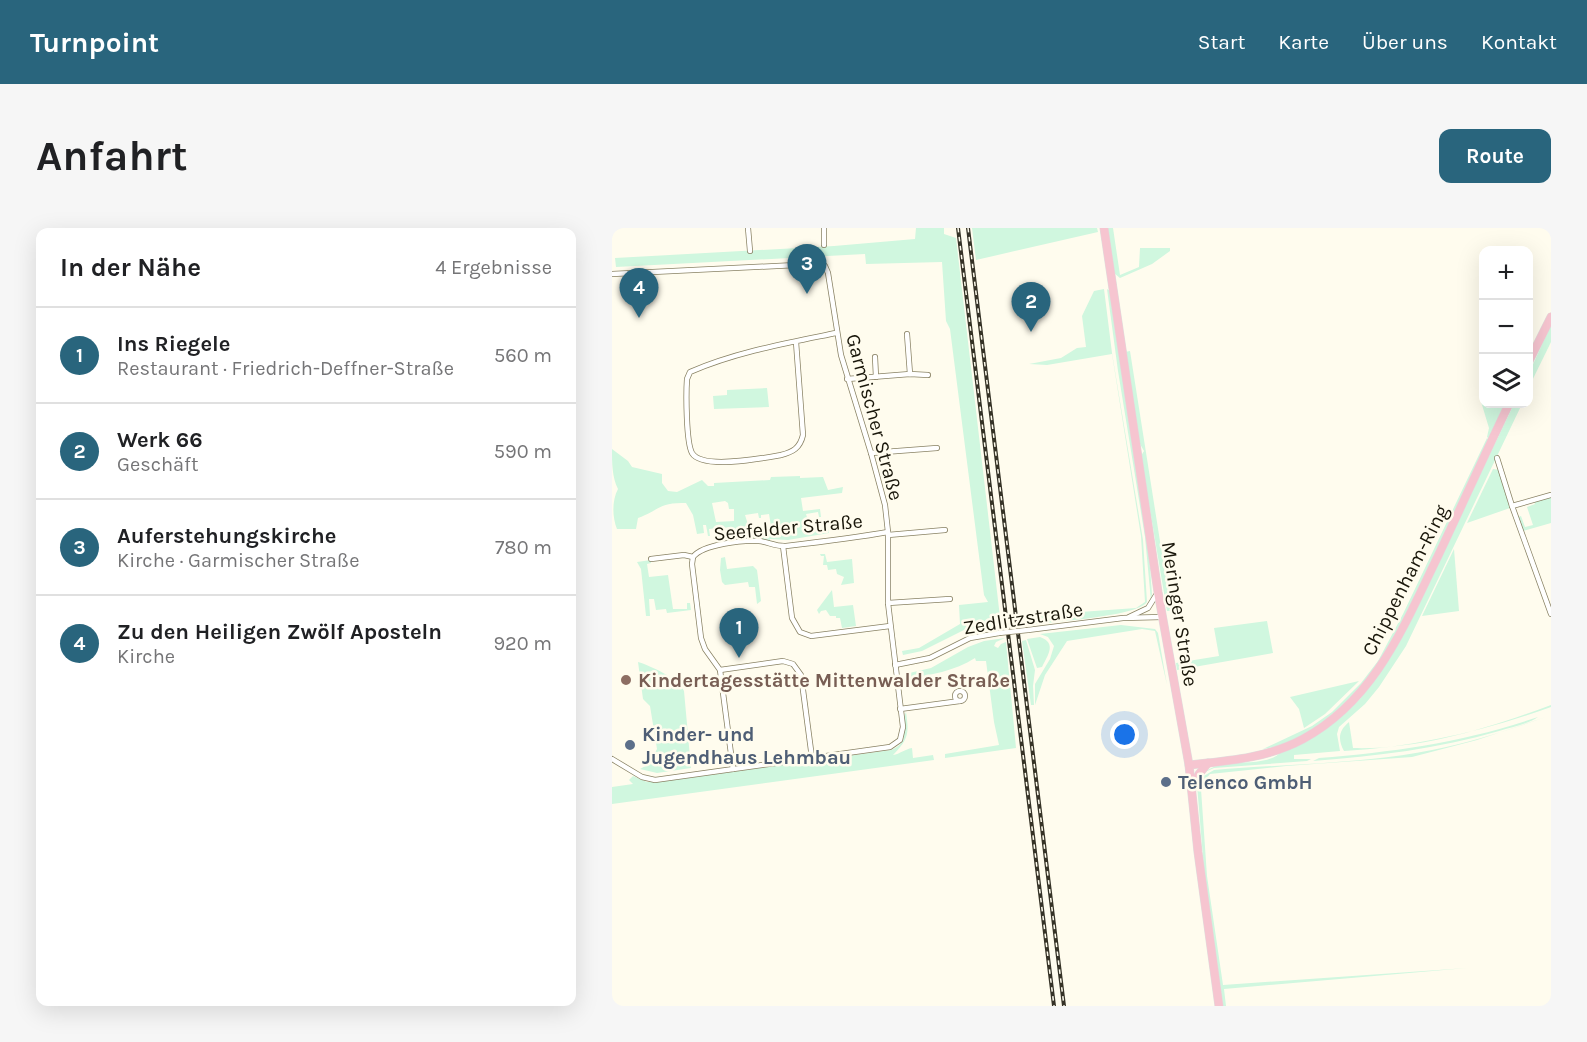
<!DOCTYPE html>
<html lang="de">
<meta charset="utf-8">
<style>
body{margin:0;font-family:Karla,sans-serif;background:#f6f6f6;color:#202124}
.controls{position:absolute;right:18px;top:18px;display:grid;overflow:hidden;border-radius:12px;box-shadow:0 6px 24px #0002}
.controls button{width:54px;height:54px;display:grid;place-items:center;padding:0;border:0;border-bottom:2px solid #e0e0e0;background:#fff;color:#202124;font:30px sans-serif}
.you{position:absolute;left:513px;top:507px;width:21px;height:21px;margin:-15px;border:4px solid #fff;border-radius:50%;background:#1a73e8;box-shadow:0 0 0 9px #1a73e833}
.badge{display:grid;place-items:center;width:39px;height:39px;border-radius:50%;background:#29657d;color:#fff;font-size:20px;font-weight:700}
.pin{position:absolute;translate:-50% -50px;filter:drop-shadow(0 2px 3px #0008)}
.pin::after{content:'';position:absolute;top:32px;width:21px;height:18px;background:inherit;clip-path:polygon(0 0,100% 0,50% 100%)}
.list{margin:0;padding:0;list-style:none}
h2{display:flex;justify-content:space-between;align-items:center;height:78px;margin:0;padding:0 24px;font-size:26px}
h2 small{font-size:20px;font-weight:400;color:#757577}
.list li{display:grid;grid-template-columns:39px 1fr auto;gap:18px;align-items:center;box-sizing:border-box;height:96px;padding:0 24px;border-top:2px solid #e0e0e0}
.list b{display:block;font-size:22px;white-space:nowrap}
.list p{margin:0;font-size:20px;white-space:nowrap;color:#757577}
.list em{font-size:20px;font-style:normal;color:#757577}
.icon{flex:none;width:33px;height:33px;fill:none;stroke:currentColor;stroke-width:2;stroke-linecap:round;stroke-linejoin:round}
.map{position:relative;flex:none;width:939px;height:778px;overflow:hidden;border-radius:12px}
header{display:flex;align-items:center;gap:36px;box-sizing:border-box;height:84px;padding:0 30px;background:#29657d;color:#fff}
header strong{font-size:28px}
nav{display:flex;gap:33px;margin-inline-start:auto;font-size:21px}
.intro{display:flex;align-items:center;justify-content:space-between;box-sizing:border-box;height:144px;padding:0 36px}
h1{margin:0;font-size:42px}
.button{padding:15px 27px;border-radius:12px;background:#29657d;color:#fff;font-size:21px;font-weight:700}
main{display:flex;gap:36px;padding:0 36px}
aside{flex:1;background:#fff;border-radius:12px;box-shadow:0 6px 24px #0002}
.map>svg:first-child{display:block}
.green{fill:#d0f7df;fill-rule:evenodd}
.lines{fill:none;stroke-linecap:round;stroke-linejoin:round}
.street-casing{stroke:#898264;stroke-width:6}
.primary-casing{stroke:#dfdedd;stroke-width:9}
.street{stroke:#fff;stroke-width:4.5}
.primary{stroke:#f6c5d0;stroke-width:8}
.rail-casing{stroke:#363327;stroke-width:4}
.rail{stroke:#fffcee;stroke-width:1.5;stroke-dasharray:4.5;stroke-linecap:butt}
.street-bridge-casing{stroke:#898264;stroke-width:6;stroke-linecap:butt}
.street-bridge{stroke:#fff;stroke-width:4.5}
.education-dot{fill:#8d6e63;stroke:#fffcee;stroke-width:2}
.service-dot{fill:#5c6f8a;stroke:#fffcee;stroke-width:2}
.labels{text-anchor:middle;stroke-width:5;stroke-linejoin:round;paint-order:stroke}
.street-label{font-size:20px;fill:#19160a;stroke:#fffcee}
.education-label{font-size:20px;font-weight:bold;fill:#785e54;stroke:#fffcee;text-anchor:start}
.service-label{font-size:20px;font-weight:bold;fill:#4e5e75;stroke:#fffcee;text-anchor:start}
</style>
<header>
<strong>Turnpoint</strong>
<nav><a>Start</a><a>Karte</a><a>Über uns</a><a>Kontakt</a></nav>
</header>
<div class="intro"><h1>Anfahrt</h1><a class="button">Route</a></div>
<main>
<aside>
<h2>In der Nähe<small>4 Ergebnisse</small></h2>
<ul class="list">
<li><span class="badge">1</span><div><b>Ins Riegele</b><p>Restaurant · Friedrich-Deffner-Straße</p></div><em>560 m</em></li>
<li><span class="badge">2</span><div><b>Werk 66</b><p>Geschäft</p></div><em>590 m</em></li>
<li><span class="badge">3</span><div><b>Auferstehungskirche</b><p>Kirche · Garmischer Straße</p></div><em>780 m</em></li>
<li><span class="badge">4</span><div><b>Zu den Heiligen Zwölf Aposteln</b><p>Kirche</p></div><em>920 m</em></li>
</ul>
</aside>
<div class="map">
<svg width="939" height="778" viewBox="0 0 939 778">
<rect width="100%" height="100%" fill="#fffcee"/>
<g class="green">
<polygon points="304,0 332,0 332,6 344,10 389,398 354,401 310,423 291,427 290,423 307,420 348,396 347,377 376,374 372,367 338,101 334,93 330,34 254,36 253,26 4,39 3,30 222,18 303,11"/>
<polygon points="360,0 485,0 486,4 364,32"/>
<polygon points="495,0 501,0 508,47 527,39 528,20 558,20 558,23 540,36 508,50 502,45"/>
<path d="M492,61L500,125L531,312L535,374C524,389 437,394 414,397L413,388L524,380L533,374L529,308L500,126L435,137L417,136L449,130L465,120L474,119L470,88L482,63Z"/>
<polygon points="495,61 498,63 536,314 540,366 539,373 533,309 506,143"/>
<polygon points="939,97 939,114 916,161 917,145"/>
<polygon points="518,123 559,383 555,383 529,228 532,223 528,216 513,124"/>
<polygon points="155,160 157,179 102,181 101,168 115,167 115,162"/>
<polygon points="871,166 872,176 894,176 878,212 875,209 877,200 867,167"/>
<path d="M902,176H910L794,418L767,459L753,476L727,499L725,506L728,523L682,527V531H699L695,533L602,540L593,544C612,528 654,542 670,523L722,495L748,471L777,432L791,407Z"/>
<path d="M875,210L877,213C856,256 836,298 816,341C797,381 779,421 752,456C732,484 685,517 651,521L700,498L720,484L749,455L766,433L791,386Z"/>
<path d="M0,221L16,233L20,239L50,246V255L56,263L65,264L90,252L96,258H102V255L158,252L159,249L188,248V250L211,249L216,262L231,259L230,265L189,270L191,283L208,281L209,289H207L206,284L194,286L199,303L215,302L214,292H215L217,305L176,312L158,311V314L149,310L128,311L127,309H122L120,299L97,301L98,308H96L94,297H91L92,305L85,306L81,287L74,275C47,274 48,282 26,290L24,301H5C0,289 0,272 6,261C0,249 0,235 0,221ZM113,273L116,275L117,281H122V293L104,294L100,275ZM146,285L147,290H149V287L157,286L159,298H156V303H138L133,287Z"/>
<polygon points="881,241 888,242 898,280 855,295"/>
<polygon points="939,268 939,295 911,303 906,289 909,288 913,299 921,297 915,279 923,276 922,272"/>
<polygon points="842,321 847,383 810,388"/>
<polygon points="208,326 213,326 215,334 240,331 242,355 229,357 232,349 225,346 224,341 216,342 215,337 211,337 212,328 209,328"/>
<polygon points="113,329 115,341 141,338 145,342 149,373 145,376 143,359 137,359 136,354 113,357 110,354 108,342 109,330"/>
<polygon points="39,332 39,335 35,336 37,349 56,347 61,381 75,381 75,375 78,375 79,382 55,385 54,381 44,382 42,371 37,371 38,388 34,388 29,341 25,334"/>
<polygon points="220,362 222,379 241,377 244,398 230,400 228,390 224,390 224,388 218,388 214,382 209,383 207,386 205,382"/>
<polygon points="655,393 661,425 565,442 564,435 607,428 602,400"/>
<polygon points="509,397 543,401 546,405 555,457 543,403 530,401 455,413 433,447 423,477 423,456 438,431 442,418 436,409 428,406"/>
<path d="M428,409C445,415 436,427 430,439L425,440L415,411Z"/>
<path d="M393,410L384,414L382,418L386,420L389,416L394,414L404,520L333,530V526L387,517L382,494L374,433H364L363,430C343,443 318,447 294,451L293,446L319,440L356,419L372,413Z"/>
<polygon points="414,412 423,442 421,458 422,477 419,477 410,413"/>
<path d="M26,434C39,438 66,450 72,463L79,540L45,545L28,541L37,536L45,521L38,478L31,471Z"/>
<polygon points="747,453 713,486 692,500 687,481 678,469"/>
<path d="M939,477V479C872,503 804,519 732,523C726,512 726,503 737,494L741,520C808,522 877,500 939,477Z"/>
<path d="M294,484C297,505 297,511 281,527C288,526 293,521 300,520L301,530L321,527L322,532L0,576V559L21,556L17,552L21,548L35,554H46L279,522C301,513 287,498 294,484Z"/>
<path d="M926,489C916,496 900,499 887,503C826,521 764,528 701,533L707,530C783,524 853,514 926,489Z"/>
<path d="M934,489L865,512L800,529L674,538L598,546L592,553L589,561L595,648L611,757L855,740L612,761L614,778H611L592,641L585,557L590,549L602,542C672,536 751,536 820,522C859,514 897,502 934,489Z"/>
</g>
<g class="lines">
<g class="street-casing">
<g id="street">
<polyline points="136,0 138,23"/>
<polyline points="212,0 212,17"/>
<polyline points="0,46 204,36 213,38 216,45 229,127 259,225 273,277 276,304 276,375 291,499 288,512 278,519 43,552 30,549 0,531"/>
<polyline points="295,106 298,146"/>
<path d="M184,114L191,207C188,220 181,224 169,227C152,230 90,242 80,225C74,214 74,165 75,151L78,144C124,124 175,115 224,105"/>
<polyline points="263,129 264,149"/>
<polyline points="235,151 298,146 316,147"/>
<polyline points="259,225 325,220"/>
<polyline points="885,230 900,278 939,386"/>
<polyline points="900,278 939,267"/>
<polyline points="276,307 333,302"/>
<polyline points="171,318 180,390 188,404 199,408 278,398"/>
<polyline points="39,331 72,327 81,329"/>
<polyline points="276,375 338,371"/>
<polyline points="517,389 536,380 546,364"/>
<polyline points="416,402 511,390 550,389"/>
<polyline points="283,437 318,430 358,410 387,405"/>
<polyline points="108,442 171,433 181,436 189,447 200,530"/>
<circle cx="348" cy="468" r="5"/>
<polyline points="288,481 348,473"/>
<path d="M121,541L108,442L93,421L89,410L80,336L81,329C91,316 131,312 147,313C156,314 165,319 174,318C208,314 242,310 276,304"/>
</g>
</g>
<g class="primary-casing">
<g id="primary">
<polyline points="492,0 546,364 577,537 586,624 607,778"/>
<polyline points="916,135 939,89"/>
<path d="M577,537C616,533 656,530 691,511C763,472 792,398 826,328C850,277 873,226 897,176"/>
<polyline points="581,559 587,546 596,535"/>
</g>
</g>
<use href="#street" class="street"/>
<use href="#primary" class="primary"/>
<g class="rail-casing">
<g id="rail">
<polyline points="346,0 442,778"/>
<polyline points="356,0 452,778"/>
</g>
</g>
<use href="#rail" class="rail"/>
<g class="street-bridge-casing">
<polyline id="street-bridge" points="387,405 416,402"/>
</g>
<use href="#street-bridge" class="street-bridge"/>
</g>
<circle class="education-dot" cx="14" cy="452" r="6"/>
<g class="service-dot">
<circle cx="18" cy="517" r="6"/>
<circle cx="554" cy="554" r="6"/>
</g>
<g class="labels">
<g class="street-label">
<text transform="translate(263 189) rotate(75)" y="7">Garmischer Straße</text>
<text transform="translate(176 299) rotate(-5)" y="7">Seefelder Straße</text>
<text transform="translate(793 352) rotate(-63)" y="7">Chippenham-Ring</text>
<text transform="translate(568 386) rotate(81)" y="7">Meringer Straße</text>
<text transform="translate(411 390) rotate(-9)" y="7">Zedlitzstraße</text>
</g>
<g class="education-label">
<text x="26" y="459">Kindertagesstätte Mittenwalder Straße</text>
</g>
<g class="service-label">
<text x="30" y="513">Kinder- und<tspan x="30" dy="23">Jugendhaus Lehmbau</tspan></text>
<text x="566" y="561">Telenco GmbH</text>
</g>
</g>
</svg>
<div class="controls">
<button>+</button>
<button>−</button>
<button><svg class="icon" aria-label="layers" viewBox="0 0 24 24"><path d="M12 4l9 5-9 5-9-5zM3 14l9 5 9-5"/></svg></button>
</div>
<div class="you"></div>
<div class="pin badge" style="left:127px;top:430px">1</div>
<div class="pin badge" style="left:419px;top:104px">2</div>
<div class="pin badge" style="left:195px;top:66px">3</div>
<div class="pin badge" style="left:27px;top:90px">4</div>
</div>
</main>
